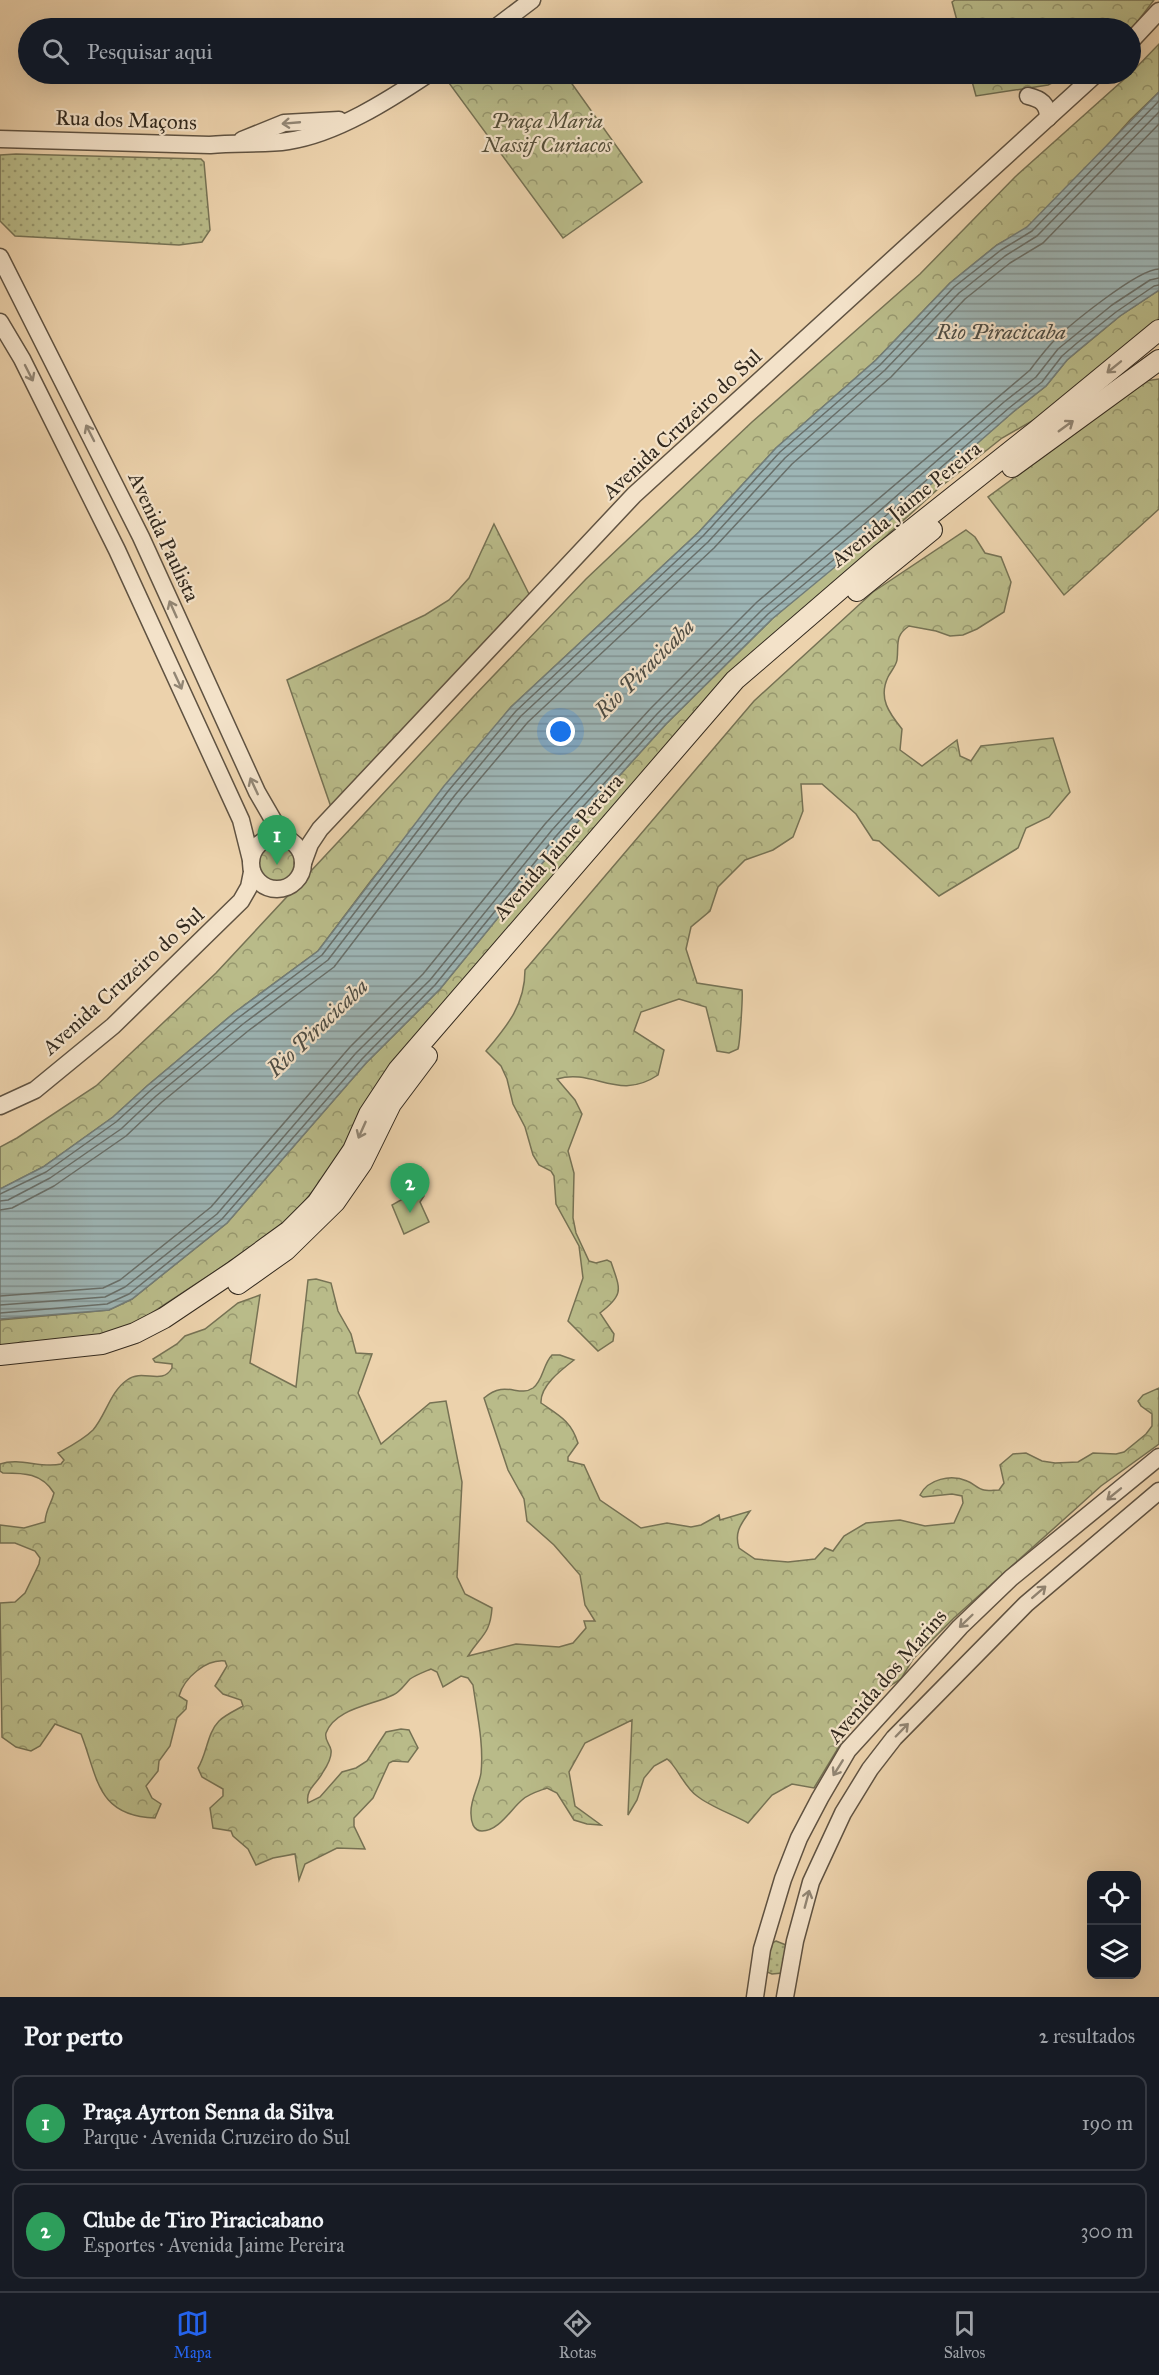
<!DOCTYPE html>
<html lang="pt">
<meta charset="utf-8">
<style>
body{margin:0;font-family:"IM FELL Great Primer",serif;background:#242831;color:#f1f3f6}
.controls{position:absolute;right:18px;bottom:18px;display:grid;overflow:hidden;border-radius:12px;box-shadow:0 6px 24px #0002}
.controls button{width:54px;height:54px;display:grid;place-items:center;padding:0;border:0;border-bottom:2px solid #363941;background:#171b24;color:#f1f3f6;font:30px sans-serif}
.you{position:absolute;left:561px;top:732px;width:21px;height:21px;margin:-15px;border:4px solid #fff;border-radius:50%;background:#1a73e8;box-shadow:0 0 0 9px #1a73e833}
.badge{display:grid;place-items:center;width:39px;height:39px;border-radius:50%;background:#2563eb;color:#fff;font-size:20px;font-weight:700}
.pin{position:absolute;translate:-50% -50px;filter:drop-shadow(0 2px 3px #0008)}
.pin::after{content:'';position:absolute;top:32px;width:21px;height:18px;background:inherit;clip-path:polygon(0 0,100% 0,50% 100%)}
.list{margin:0;padding:0;list-style:none}
h2{display:flex;justify-content:space-between;align-items:center;height:78px;margin:0;padding:0 24px;font-size:26px}
h2 small{font-size:20px;font-weight:400;color:#9ea1a6}
.list li{display:grid;grid-template-columns:39px 1fr auto;gap:18px;align-items:center;box-sizing:border-box;height:96px;margin:0 12px 12px;padding:0 12px;border:2px solid #363941;border-radius:12px}
.list b{display:block;font-size:22px;white-space:nowrap}
.list p{margin:0;font-size:20px;white-space:nowrap;color:#9ea1a6}
.list em{font-size:20px;font-style:normal;color:#9ea1a6}
.icon{flex:none;width:33px;height:33px;fill:none;stroke:currentColor;stroke-width:2;stroke-linecap:round;stroke-linejoin:round}
.map{position:relative;flex:none;width:1159px;height:1997px;overflow:hidden}
.search{position:absolute;background:#171b24;box-shadow:0 6px 24px #0002;left:18px;right:18px;top:18px;height:66px;display:flex;align-items:center;gap:15px;box-sizing:border-box;padding:0 21px;border-radius:33px;color:#9ea1a6;font-size:22px}
.sheet{height:294px;background:#171b24}
nav{display:flex;justify-content:space-around;align-items:center;box-sizing:border-box;height:84px;border-top:2px solid #363941;background:#171b24;font-size:16px;color:#9ea1a6}
nav a{display:grid;justify-items:center;gap:3px}
nav .on{color:#2563eb}
.map>svg:first-child{display:block}
.grass{fill:url(#grass-dots);stroke:#767254;stroke-width:1.5}
.forest{fill:url(#forest-crowns);stroke:#767254;stroke-width:1.5}
.pitch{fill:#b9bb89;stroke:#767254;stroke-width:1.5}
.water{fill:url(#water-rules);stroke:#727d79;stroke-width:1.5}
.lines{fill:none;stroke-linecap:round;stroke-linejoin:round}
.shore{stroke:#686f6a;stroke-width:1.5}
.tertiary-casing{stroke:#605342;stroke-width:19}
.secondary-casing{stroke:#32291e;stroke-width:22}
.tertiary{stroke:#f3e2c9;stroke-width:16}
.secondary{stroke:#f3e2c9;stroke-width:20}
.oneway{stroke:#928674}
.labels{text-anchor:middle;stroke-width:4.5;stroke-linejoin:round;paint-order:stroke}
.street-label{font-size:21px;fill:#32291e;stroke:#f3e2c9}
.park-label{font-size:21px;font-style:italic;fill:#544e39;stroke:#f3e2c9}
.water-label{font-size:22px;font-style:italic;fill:#4d4c44;stroke:#f3e2c9}
</style>
<div class="map">
<svg width="1159" height="1997" viewBox="0 0 1159 1997">
<defs>
<pattern id="grass-dots" width="8" height="8" patternUnits="userSpaceOnUse" patternTransform="scale(1.5)"><rect width="8" height="8" fill="#b9bb89"/><path d="M2 2h.1M6 6h.1" fill="none" stroke="#97986f" stroke-width="1.8" stroke-linecap="round"/></pattern>
<pattern id="forest-crowns" width="20" height="18" patternUnits="userSpaceOnUse" patternTransform="scale(1.5)"><rect width="20" height="18" fill="#b9bb89"/><path d="M2 6a3 3 0 1 1 6 0M12 15a3 3 0 1 1 6 0" fill="none" stroke="#97986f"/></pattern>
<pattern id="water-rules" width="6" height="5" patternUnits="userSpaceOnUse" patternTransform="scale(1.5)"><rect width="6" height="5" fill="#9db5b5"/><path d="M0 2.5h6" fill="none" stroke="#819393"/></pattern>
</defs>
<rect width="100%" height="100%" fill="#ecd2ac"/>
<filter id="stains"><feTurbulence type="fractalNoise" baseFrequency=".00333" numOctaves="4"/><feColorMatrix values="0 0 0 0 .2 0 0 0 0 .09 0 0 0 0 .02 0 0 0 .5 -.17"/></filter>
<radialGradient id="worn" r=".72"><stop offset=".6" stop-color="#630" stop-opacity="0"/><stop offset="1" stop-color="#630" stop-opacity=".3"/></radialGradient>
<g class="grass">
<polygon points="16,154 201,159 204,162 210,230 202,242 179,245 15,236 0,221 0,155"/>
<polygon points="776,1941 786,1945 782,1973 772,1974 767,1972 765,1966 772,1943"/>
</g>
<g class="forest">
<polygon points="955,0 1154,0 1131,30 959,28 952,2"/>
<polygon points="1159,44 1159,92 1130,120 1039,222 997,245 950,283 876,360 776,448 699,532 511,707 370,882 318,951 234,1013 147,1086 113,1117 43,1167 0,1189 0,1147 17,1138 96,1086 216,973 474,696 586,579 752,422 920,274 1015,177 1130,74"/>
<polygon points="461,74 565,74 642,182 563,238 449,83"/>
<polygon points="970,74 1070,74 1048,85 976,96"/>
<polygon points="1159,290 1159,325 1062,404 1002,438 938,489 732,676 363,1110 332,1168 284,1226 129,1328 98,1337 0,1348 0,1320 109,1310 132,1299 227,1223 366,1063 440,989 562,839 666,724 772,619 1013,412 1046,386 1067,360 1120,316"/>
<polygon points="1159,379 1159,509 1064,595 988,497 1145,381"/>
<polygon points="494,524 530,596 331,807 287,680 425,615 449,600 469,578"/>
<path d="M966,530L975,537L985,553L1001,557L1011,582L1004,612L977,629L963,635L950,636L936,631L909,626C894,636 899,645 897,660C896,666 891,671 888,677C878,698 889,713 902,729L900,750L922,766L957,740L960,756L971,761L981,746L1053,738L1070,792L1049,817L1026,828L1018,848L939,896L879,841L873,840L856,814L822,784H801L803,811L793,837L773,850L745,860L718,887L710,911L691,927L686,949L697,983L742,990C743,995 740,1043 738,1049L729,1053L717,1051L706,1007L679,999L641,1012L634,1031L664,1050L658,1075C618,1102 594,1068 557,1079L575,1100L582,1114L568,1151L574,1173L573,1218L576,1233L589,1261L596,1263L607,1260L611,1262C620,1289 625,1294 600,1313L614,1334L613,1341L598,1351L568,1321L583,1278L579,1246L556,1204L554,1176L551,1171L539,1165L533,1155L525,1127L513,1104L507,1079L501,1066L486,1051C507,1026 525,1005 525,970L754,701L873,592Z"/>
<circle cx="277" cy="863" r="22"/>
<path d="M316,1279L331,1283L338,1311L351,1334L356,1353L372,1354L358,1393L381,1444L430,1403L446,1401L462,1482L457,1577L465,1594L492,1608C490,1635 481,1635 468,1656L516,1644L559,1647L573,1643L586,1628L584,1621H595L585,1605L580,1575L554,1545L527,1521L524,1499L508,1470L484,1398C506,1379 518,1398 533,1388C543,1381 543,1364 552,1355H560L574,1360C561,1370 540,1386 541,1403C560,1416 571,1421 578,1443L568,1457V1461L584,1465L600,1500L641,1528L667,1523L691,1527L701,1525L719,1515L720,1520L750,1511C741,1524 734,1532 739,1548L755,1559L788,1562L815,1559L825,1548L833,1551L844,1536L866,1523L900,1520L925,1526L954,1523L963,1503L962,1496L952,1494L923,1497L920,1495C928,1479 951,1474 967,1481C973,1483 978,1489 984,1490C988,1491 994,1490 999,1490L1004,1483L1000,1465L1013,1454L1026,1453L1042,1461L1055,1463L1078,1462L1093,1453L1116,1454L1124,1452L1146,1434L1152,1426V1414L1141,1406L1138,1401L1143,1395L1159,1388V1444L1101,1486L954,1618L913,1659L901,1679L867,1700L814,1788L792,1784L772,1795L748,1823C732,1814 711,1807 697,1796C684,1787 677,1766 667,1759L654,1766L644,1778L637,1800L628,1815L632,1720L585,1743L569,1772L575,1806L601,1825L587,1824L574,1820L557,1793L547,1788C539,1791 528,1794 522,1800C511,1809 499,1831 482,1831C473,1831 471,1821 471,1814C470,1799 479,1787 481,1773C484,1744 477,1714 473,1685L468,1678L461,1676L443,1687L437,1672L431,1669C424,1672 416,1675 410,1679C405,1684 400,1692 393,1695C374,1705 335,1708 326,1733C324,1740 330,1744 331,1750C332,1757 327,1766 323,1772C318,1783 305,1789 308,1803L320,1797L342,1772L356,1768L367,1761L386,1732L401,1729L409,1730L418,1748L408,1762L393,1761L389,1763L373,1798L354,1818V1826L365,1849L337,1848L305,1864L299,1880L295,1854L273,1858L256,1865L248,1849L233,1836L231,1831L213,1828L210,1808L223,1796V1789L202,1777L198,1768C207,1754 207,1733 219,1721C225,1715 236,1710 243,1706L241,1700L223,1694L215,1686L227,1666L225,1661C206,1659 184,1678 179,1696L187,1701L186,1709L177,1718L170,1746L159,1761L158,1771L146,1786L152,1798L161,1804L155,1818C96,1816 98,1777 81,1734L55,1724L40,1746L31,1751L16,1747L2,1737L0,1603L15,1602L25,1593L39,1564L40,1558L35,1551L15,1543H0V1525L24,1528L45,1522C46,1508 51,1505 54,1493C42,1473 24,1473 3,1473L0,1471V1464C20,1457 41,1469 61,1464L64,1460L58,1453C69,1447 83,1440 93,1430C106,1415 110,1392 127,1380C143,1368 162,1386 172,1368V1364L155,1362L153,1359L177,1344L185,1336L205,1329L238,1303L260,1295L250,1363L296,1387L308,1280Z"/>
</g>
<polygon class="pitch" points="420,1189 424,1196 420,1202 429,1222 404,1234 392,1205"/>
<polygon class="water" points="1159,92 1159,290 1120,316 1081,348 1067,360 1046,386 1013,412 870,538 772,619 666,724 562,839 440,989 366,1063 227,1223 132,1299 109,1310 0,1319 0,1189 43,1167 113,1117 147,1086 234,1013 318,951 444,786 511,707 699,532 776,448 876,360 950,283 997,245 1027,227"/>
<g class="lines">
<g class="shore">
<polyline points="0,1194 46,1172 116,1122 151,1090 238,1018 322,955 449,790 516,711 703,536 780,452 880,365 954,287 1001,250 1032,231 1159,101"/>
<polyline points="0,1201 8,1200 50,1178 121,1129 156,1096 243,1024 328,960 455,795 521,716 708,542 785,458 885,370 959,293 1005,256 1037,236 1159,112"/>
<polyline points="0,1210 12,1208 54,1186 126,1136 162,1102 248,1031 334,967 462,800 528,722 714,548 792,464 891,377 965,299 1010,263 1043,243 1159,124"/>
<path d="M0,1296L103,1288L120,1280L211,1207L350,1047L423,974L545,824L651,708L757,602L1030,370C1036,362 1043,353 1050,345C1066,327 1138,269 1159,269"/>
<polyline points="0,1305 105,1297 125,1287 217,1214 356,1053 430,980 552,830 657,714 763,609 861,527 1004,402 1036,377 1058,349 1112,305 1150,280 1159,278"/>
<polyline points="0,1313 107,1304 129,1294 222,1219 362,1059 435,985 557,835 662,720 768,614 866,533 1009,408 1042,382 1062,356 1077,343 1116,312 1154,286 1159,285"/>
</g>
<g class="tertiary-casing">
<g id="tertiary">
<polyline points="495,28 532,0"/>
<polyline points="1130,42 1159,11"/>
<path d="M1028,96C1041,99 1048,104 1048,118"/>
<path d="M0,139L210,145C236,142 263,145 288,141C336,134 389,100 428,74"/>
<polyline points="242,140 284,123 339,120"/>
<polyline points="0,257 141,537 257,792 283,837"/>
<polyline points="0,322 22,359 117,550 241,820 251,860"/>
<circle cx="277" cy="863" r="26"/>
<polyline points="303,863 310,844 320,829 634,495 1096,74"/>
<polyline points="0,1106 35,1090 113,1026 241,901 249,887 252,872"/>
<polyline points="755,1997 762,1949 783,1879 799,1838 820,1798 848,1750 960,1627 1011,1578 1159,1457"/>
<polyline points="785,1997 795,1941 811,1882 843,1813 870,1769 894,1738 1026,1604 1159,1491"/>
</g>
</g>
<g class="secondary-casing">
<g id="secondary">
<polyline points="1012,467 1159,360"/>
<polyline points="857,591 932,530"/>
<polyline points="238,1284 286,1250 335,1202 362,1163 391,1104 427,1056"/>
<polyline points="0,1355 102,1344 135,1333 164,1318 234,1271 289,1231 317,1203 353,1150 369,1114 398,1070 735,680 881,554 1036,431 1159,330"/>
</g>
</g>
<use href="#tertiary" class="tertiary"/>
<use href="#secondary" class="secondary"/>
</g>
<defs><path id="oneway-shaft" d="M-6 0H5M1.5-3L5.5 0L1.5 3" fill="none" stroke-width="1.6" stroke-linecap="round" stroke-linejoin="round" transform="scale(1.5)"/></defs>
<g class="oneway">
<use href="#oneway-shaft" transform="translate(291 123) rotate(175)"/>
<use href="#oneway-shaft" transform="translate(1114 367) rotate(141)"/>
<use href="#oneway-shaft" transform="translate(29 373) rotate(63)"/>
<use href="#oneway-shaft" transform="translate(1066 426) rotate(-36)"/>
<use href="#oneway-shaft" transform="translate(90 433) rotate(-117)"/>
<use href="#oneway-shaft" transform="translate(173 609) rotate(-114)"/>
<use href="#oneway-shaft" transform="translate(178 681) rotate(65)"/>
<use href="#oneway-shaft" transform="translate(254 786) rotate(-115)"/>
<use href="#oneway-shaft" transform="translate(362 1130) rotate(114)"/>
<use href="#oneway-shaft" transform="translate(1114 1494) rotate(141)"/>
<use href="#oneway-shaft" transform="translate(1039 1592) rotate(-41)"/>
<use href="#oneway-shaft" transform="translate(966 1621) rotate(136)"/>
<use href="#oneway-shaft" transform="translate(902 1730) rotate(-46)"/>
<use href="#oneway-shaft" transform="translate(838 1768) rotate(122)"/>
<use href="#oneway-shaft" transform="translate(807 1899) rotate(-75)"/>
</g>
<g class="labels">
<g class="street-label">
<text transform="translate(126 120) rotate(2)" y="7">Rua dos Maçons</text>
<text transform="translate(682 424) rotate(-43)" y="7">Avenida Cruzeiro do Sul</text>
<text transform="translate(906 504) rotate(-39)" y="7">Avenida Jaime Pereira</text>
<text transform="translate(164 537) rotate(65)" y="7">Avenida Paulista</text>
<text transform="translate(558 847) rotate(-49)" y="7">Avenida Jaime Pereira</text>
<text transform="translate(123 981) rotate(-42)" y="7">Avenida Cruzeiro do Sul</text>
<text transform="translate(887 1676) rotate(-49)" y="7">Avenida dos Marins</text>
</g>
<g class="park-label">
<text x="547" y="128">Praça Maria<tspan x="547" dy="24">Nassif Curiacos</tspan></text>
</g>
<g class="water-label">
<text x="1001" y="339">Rio Piracicaba</text>
<text transform="translate(644 668) rotate(-45)" y="8">Rio Piracicaba</text>
<text transform="translate(317 1027) rotate(-44)" y="8">Rio Piracicaba</text>
</g>
</g>
<rect width="100%" height="100%" filter="url(#stains)"/>
<rect width="100%" height="100%" fill="url(#worn)"/>
</svg>
<div class="controls">
<button><svg class="icon" aria-label="locate" viewBox="0 0 24 24"><circle cx="12" cy="12" r="6"/><path d="M12 2v4M12 18v4M2 12h4M18 12h4"/></svg></button>
<button><svg class="icon" aria-label="layers" viewBox="0 0 24 24"><path d="M12 4l9 5-9 5-9-5zM3 14l9 5 9-5"/></svg></button>
</div>
<div class="you"></div>
<div class="pin badge" style="left:277px;top:865px;background:#2e9e5b">1</div>
<div class="pin badge" style="left:410px;top:1213px;background:#2e9e5b">2</div>
<div class="search"><svg class="icon" aria-label="search" viewBox="0 0 24 24"><circle cx="10" cy="10" r="6"/><path d="M15 15l6 6"/></svg>Pesquisar aqui</div>
</div>
<section class="sheet">
<h2>Por perto<small>2 resultados</small></h2>
<ul class="list">
<li><span class="badge" style="background:#2e9e5b">1</span><div><b>Praça Ayrton Senna da Silva</b><p>Parque · Avenida Cruzeiro do Sul</p></div><em>190 m</em></li>
<li><span class="badge" style="background:#2e9e5b">2</span><div><b>Clube de Tiro Piracicabano</b><p>Esportes · Avenida Jaime Pereira</p></div><em>300 m</em></li>
</ul>
</section>
<nav>
<a class="on"><svg class="icon" aria-label="map" viewBox="0 0 24 24"><path d="M3 6l6-2 6 2 6-2v14l-6 2-6-2-6 2zM9 4v14M15 6v14"/></svg>Mapa</a>
<a><svg class="icon" aria-label="directions" viewBox="0 0 24 24"><path d="M12 3l9 9-9 9-9-9zM9 14v-3h6M13 9l2 2-2 2"/></svg>Rotas</a>
<a><svg class="icon" aria-label="saved" viewBox="0 0 24 24"><path d="M7 4h10v16l-5-4-5 4z"/></svg>Salvos</a>
</nav>
